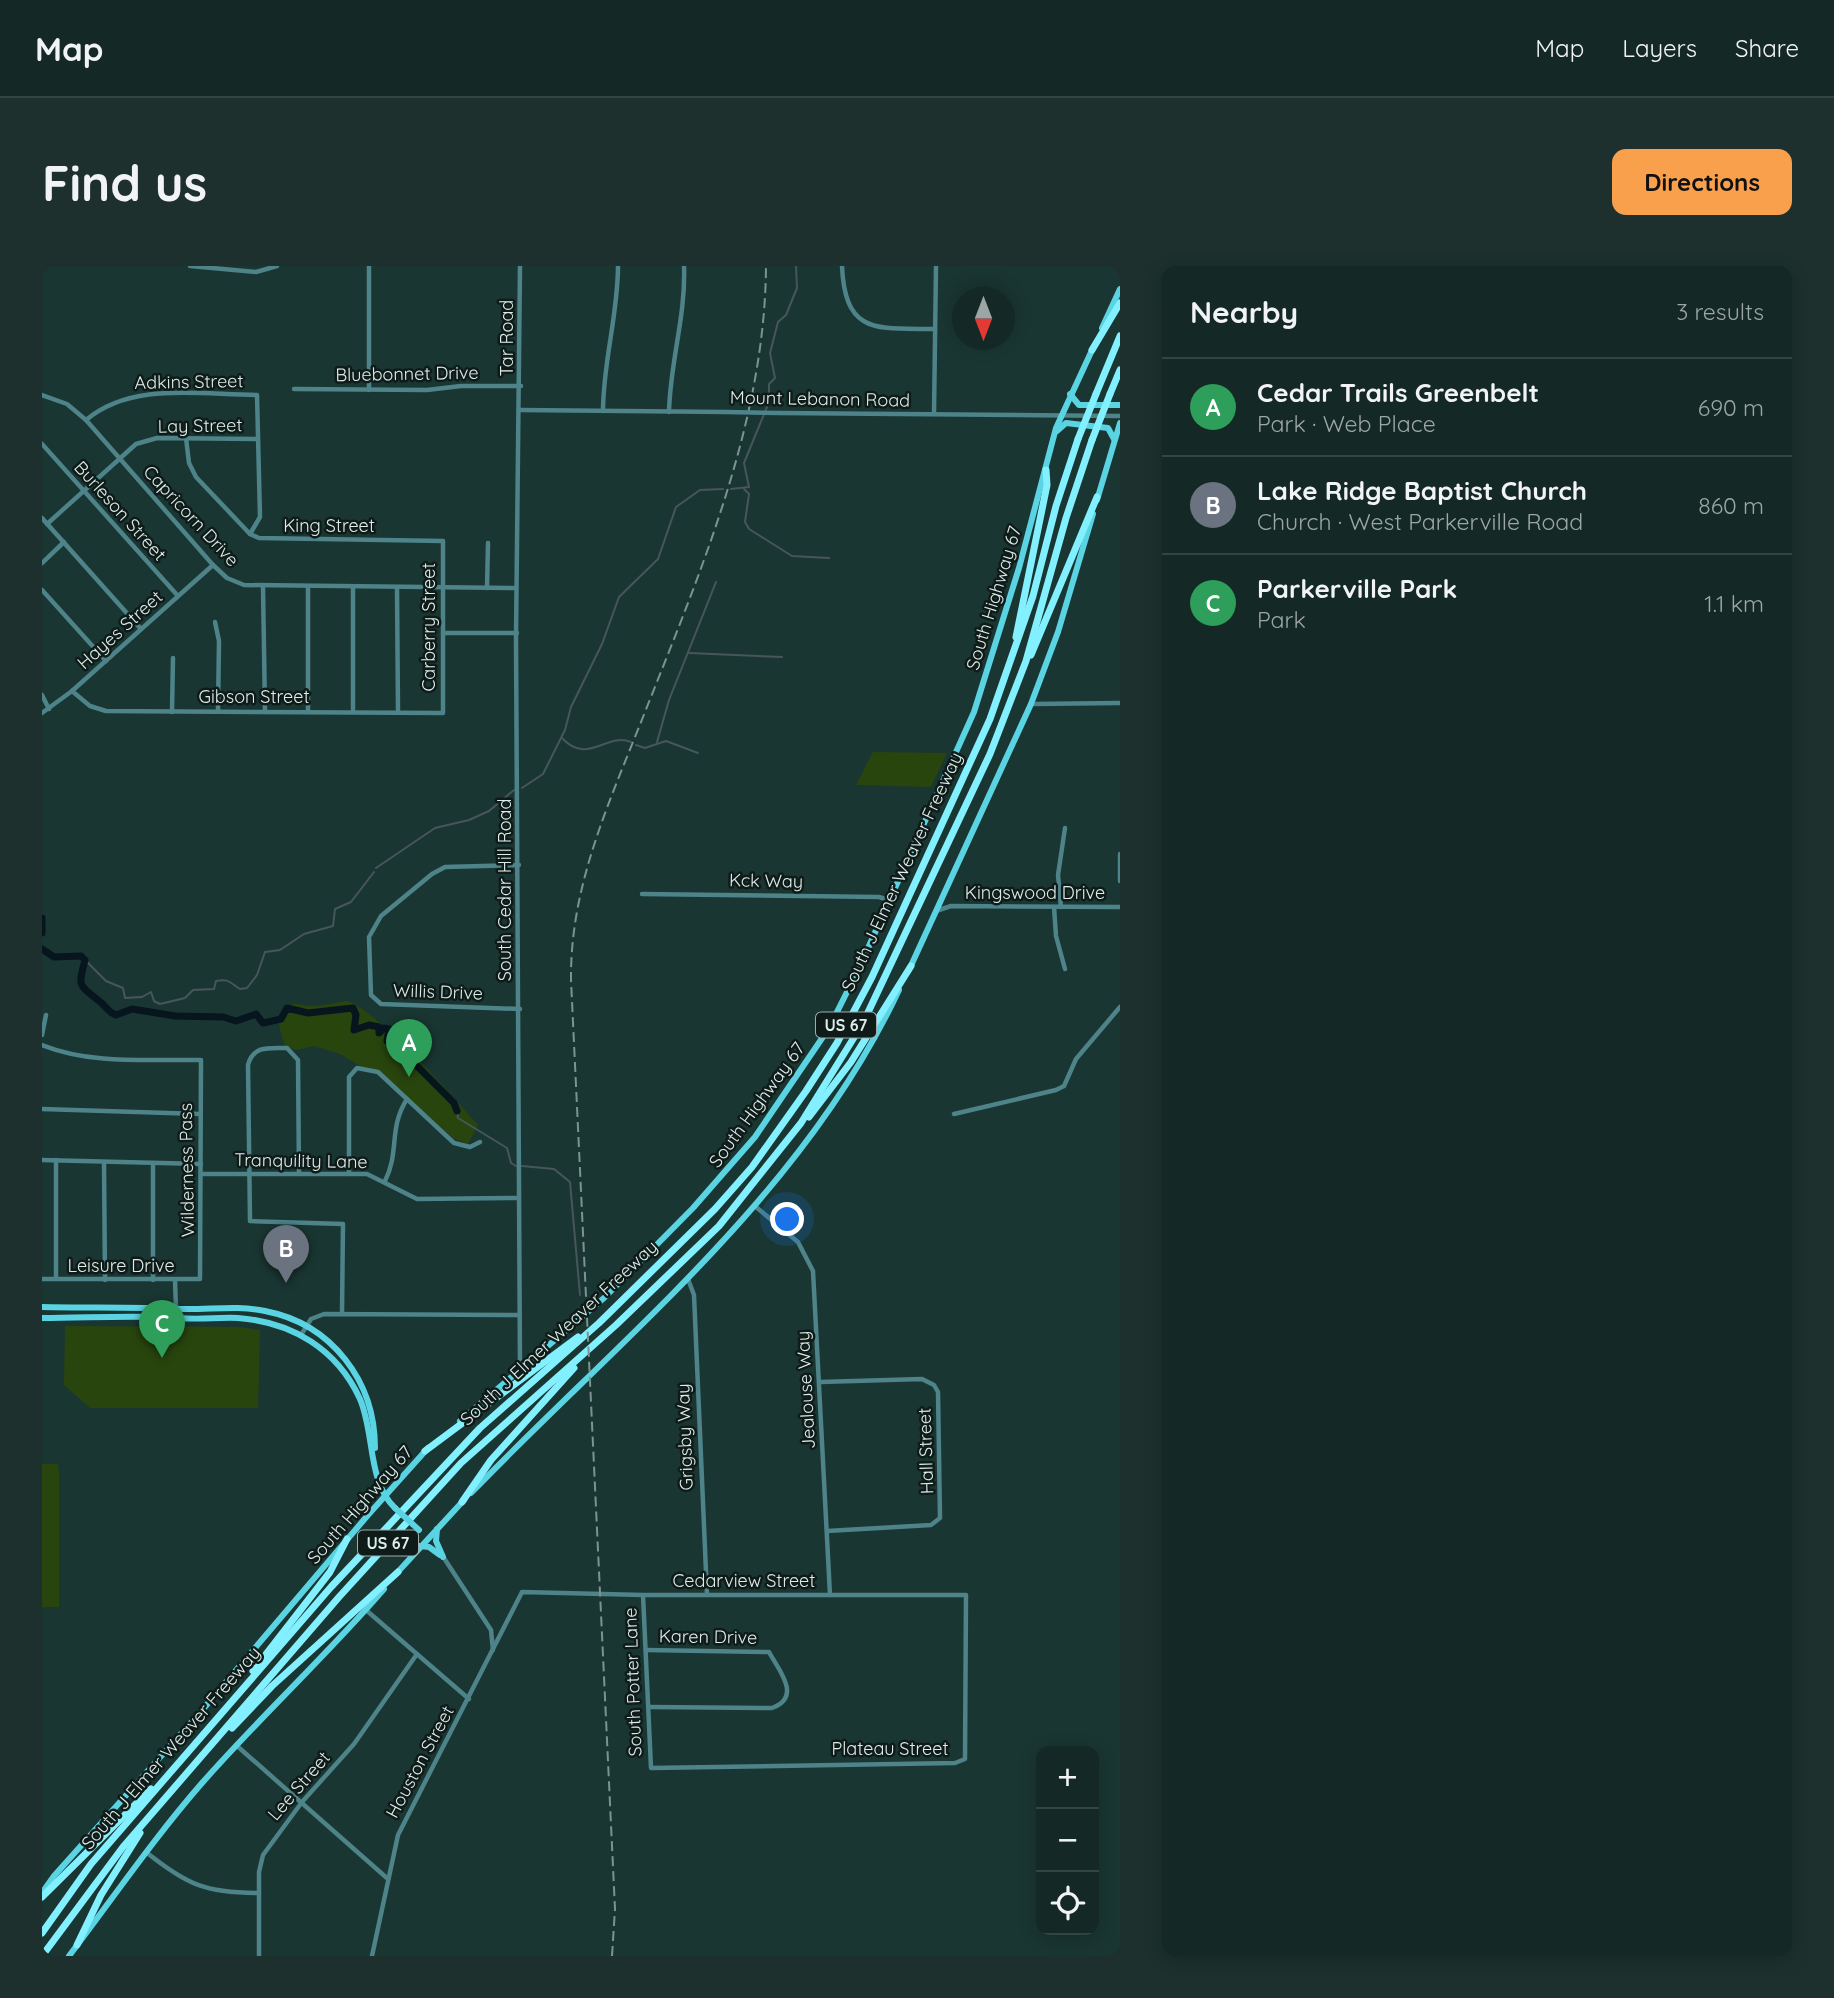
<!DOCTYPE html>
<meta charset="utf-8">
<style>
body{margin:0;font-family:Quicksand,sans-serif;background:#1d302e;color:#f1f3f6}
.controls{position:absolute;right:21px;bottom:21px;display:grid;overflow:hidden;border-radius:14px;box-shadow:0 4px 18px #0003}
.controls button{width:63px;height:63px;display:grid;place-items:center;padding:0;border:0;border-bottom:2px solid #334443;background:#142826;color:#f1f3f6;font:35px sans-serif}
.compass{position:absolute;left:910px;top:21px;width:63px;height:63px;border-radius:50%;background:#142826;box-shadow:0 4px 18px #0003;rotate:180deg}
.you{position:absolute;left:746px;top:954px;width:24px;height:24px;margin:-18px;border:5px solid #fff;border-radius:50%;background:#1a73e8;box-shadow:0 0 0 10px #1a73e833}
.badge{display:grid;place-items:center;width:46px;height:46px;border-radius:50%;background:#f9a04d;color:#fff;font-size:23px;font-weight:700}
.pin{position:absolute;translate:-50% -58px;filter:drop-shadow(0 2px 4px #0008)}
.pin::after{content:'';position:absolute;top:37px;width:24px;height:21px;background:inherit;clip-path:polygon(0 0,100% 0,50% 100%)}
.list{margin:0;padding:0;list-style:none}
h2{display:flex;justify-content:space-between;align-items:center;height:91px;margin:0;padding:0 28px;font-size:30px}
h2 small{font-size:23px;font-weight:400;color:#9da6a7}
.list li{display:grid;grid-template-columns:46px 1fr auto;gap:21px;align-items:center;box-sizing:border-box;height:98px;padding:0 28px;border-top:2px solid #334443}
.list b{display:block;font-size:26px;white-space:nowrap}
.list p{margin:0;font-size:23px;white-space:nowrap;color:#9da6a7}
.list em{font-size:23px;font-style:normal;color:#9da6a7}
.icon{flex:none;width:38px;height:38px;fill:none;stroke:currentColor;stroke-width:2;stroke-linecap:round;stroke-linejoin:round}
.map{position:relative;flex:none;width:1078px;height:1690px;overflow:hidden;border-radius:14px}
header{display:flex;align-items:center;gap:42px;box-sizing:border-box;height:98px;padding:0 35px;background:#142826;border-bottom:2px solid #334443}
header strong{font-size:33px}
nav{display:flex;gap:38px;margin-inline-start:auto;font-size:24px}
.intro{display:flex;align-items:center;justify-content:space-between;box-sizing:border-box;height:168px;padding:0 42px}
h1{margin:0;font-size:49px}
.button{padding:18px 32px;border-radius:14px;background:#f9a04d;color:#111;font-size:24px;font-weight:700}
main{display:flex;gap:42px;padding:0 42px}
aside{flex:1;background:#142826;border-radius:14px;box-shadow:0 4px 18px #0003}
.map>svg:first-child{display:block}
.green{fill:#28450e}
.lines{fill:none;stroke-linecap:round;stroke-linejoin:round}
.stream{stroke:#47565b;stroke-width:2}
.river{stroke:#07161e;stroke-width:7}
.minor{stroke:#4d8389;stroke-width:4.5}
.major{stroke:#5ad4e3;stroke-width:6}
.highway{stroke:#82f0fe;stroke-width:7}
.rail{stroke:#7d938f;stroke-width:2;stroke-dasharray:10 5;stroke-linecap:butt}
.minor-bridge{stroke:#4d8389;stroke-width:4.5}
.major-bridge{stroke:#5ad4e3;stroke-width:6}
.highway-bridge{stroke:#82f0fe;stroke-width:7}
.labels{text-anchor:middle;stroke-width:5;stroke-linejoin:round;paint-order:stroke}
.shield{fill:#0f1b19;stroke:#9faeab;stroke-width:2}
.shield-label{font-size:16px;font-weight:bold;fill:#ddedea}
.street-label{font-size:18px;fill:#ddedea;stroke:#0f1b19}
</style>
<header>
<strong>Map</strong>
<nav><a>Map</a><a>Layers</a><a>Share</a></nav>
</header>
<div class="intro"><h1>Find us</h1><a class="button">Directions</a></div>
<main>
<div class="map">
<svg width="1078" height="1690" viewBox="0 0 1078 1690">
<rect width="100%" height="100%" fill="#1a3632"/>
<g class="green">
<polygon points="831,486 905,487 889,521 814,519"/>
<path d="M304,735C334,742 412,832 436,859L426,878L411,872L336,804L318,800L298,788L272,780L254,784L243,780C238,765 229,741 252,738C258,737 264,741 269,740C280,740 292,737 304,735Z"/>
<polygon points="23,1060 198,1061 218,1064 216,1142 48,1142 22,1119"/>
<polygon points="0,1198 16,1198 17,1206 17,1341 0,1341"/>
</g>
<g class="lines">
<g class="stream">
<polyline points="689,223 707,221 702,197 727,136 727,118 733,112 728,87 736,56 744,49 755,22 754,0"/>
<polyline points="702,223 707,228 703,256 707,263 750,290 787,292"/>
<polyline points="647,387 740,391"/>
<path d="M520,472C546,500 564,466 589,476"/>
<polyline points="615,476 627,434 674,316"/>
<polyline points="594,479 603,482 624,475 656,487"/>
<polyline points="480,522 501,508 523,464 529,441 560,378 577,331 616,293 634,241 658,224 681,223"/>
<polyline points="334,602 393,562 427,554 447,545 472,524"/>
<path d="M43,694L64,715L81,722L83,732L100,731L109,726L112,735L118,738L143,732L151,724L172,723L174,715C187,712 188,717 198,723L205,722L215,709L223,686L238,684L262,668L291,660L293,643L309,636L332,606"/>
<polyline points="415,845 416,852 465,882 469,897 474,900"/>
<polyline points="480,900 512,903 528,916 538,1029"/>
</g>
<g class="river">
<polyline points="0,652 0,667"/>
<path d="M0,683L12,691L39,690L43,694C36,721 36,718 57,735C65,740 64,745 74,749L90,743L133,750L181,751L194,755L214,748L221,757L239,753L245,742L266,747L311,742L314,749L312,764L327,759L337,761V767L342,762L347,763L345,775L352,777L412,837L415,845"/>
</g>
<g class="minor">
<polyline points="148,0 214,6 235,0"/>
<path d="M800,0C803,70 836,62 893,63"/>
<polyline points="252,123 385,124 419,120 479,120"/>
<polyline points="327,124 327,0"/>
<polyline points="0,129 25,138 44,154 171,299 185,312 202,319 474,322"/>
<polyline points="478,144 684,146"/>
<path d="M561,145C561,96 576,49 576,0"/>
<path d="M627,146C628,96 644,50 642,0"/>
<polyline points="738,147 1078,150"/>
<polyline points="892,148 894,0"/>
<path d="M44,154C90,115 158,129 215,129L218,251L208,268"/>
<polyline points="0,178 136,330"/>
<polyline points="0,252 99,363"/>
<polyline points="5,258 94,178 115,172 216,173"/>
<polyline points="0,297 22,276"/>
<polyline points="221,321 223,445"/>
<polyline points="266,322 266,445"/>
<polyline points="355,322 356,446"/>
<polyline points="445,322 446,277"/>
<polyline points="0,324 64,395"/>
<polyline points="173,356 177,375 176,444"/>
<polyline points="401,367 475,367"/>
<polyline points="30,425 48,440 64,445 401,447 401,275 217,272 208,268 154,211 147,197 144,172"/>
<polyline points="0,429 7,443"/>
<polyline points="989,438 1078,437"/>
<polyline points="130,446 131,392"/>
<polyline points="311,446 311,321"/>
<polyline points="0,447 30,425 171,299"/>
<polyline points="1078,588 1078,615"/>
<polyline points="477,599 403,601 390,608 339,650 327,671 329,729 339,738 478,743"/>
<polyline points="600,628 837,631 847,634"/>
<polyline points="1012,641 1014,670 1023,703"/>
<polyline points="1019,641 1016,609 1023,562"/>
<polyline points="894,645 909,640 1078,641"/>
<polyline points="0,769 4,749"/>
<path d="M0,779C50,799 106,793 159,794L158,1013H0"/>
<polyline points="0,843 157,848"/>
<polyline points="912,848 1014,824 1022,820 1034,793 1078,741"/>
<polyline points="0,894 159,898"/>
<polyline points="62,896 63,1014"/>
<polyline points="111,897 111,1014"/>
<polyline points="160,908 325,908 375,933 477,932"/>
<path d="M257,908L256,794L245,782C228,782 211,779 206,799L208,955L301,958L300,1047"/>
<polyline points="307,908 307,811 315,802 336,806 412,877 428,881 438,876"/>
<path d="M343,915C358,885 346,863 365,833"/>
<polyline points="714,941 756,976 771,1005 788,1329"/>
<polyline points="14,1013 14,894"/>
<polyline points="646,1013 652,1029 665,1329"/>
<polyline points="133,1014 134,1044"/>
<polyline points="259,1069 269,1053 282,1048 476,1049"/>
<polyline points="478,1103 474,371 478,0"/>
<polyline points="778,1116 880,1113 892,1119 896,1126 898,1252 889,1259 785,1265"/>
<polyline points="400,1289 449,1364 451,1384"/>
<polyline points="324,1344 427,1433"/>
<path d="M604,1384L727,1386C736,1403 761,1431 730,1442L607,1441"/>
<polyline points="194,1479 346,1613"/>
<path d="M104,1586C145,1619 164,1627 217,1627"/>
<polyline points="217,1690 217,1606 221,1589 260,1536 312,1478 375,1388"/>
<polyline points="330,1690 356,1569 480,1326 601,1329 924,1329 923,1493 913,1497 609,1502 601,1329"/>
</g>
<g class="major">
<polyline points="1060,62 1078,23"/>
<polyline points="1028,128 1037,139 1078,139"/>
<polyline points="1015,165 1024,157 1066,162 1072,173"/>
<polyline points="1055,234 1078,157"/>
<polyline points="867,704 989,438 1016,366 1051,248"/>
<path d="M0,1041C46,1042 92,1041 138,1043C167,1044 195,1039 223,1045C290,1058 333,1115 333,1182"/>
<path d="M0,1052C46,1052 92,1049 138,1052C157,1054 177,1051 196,1052C250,1056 295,1083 318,1133C333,1168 325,1215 353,1242"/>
<polyline points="418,1155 562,1032 651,942 713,871 787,762 818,700 932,446 977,302 1014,162 1051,82"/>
<path d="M429,1227C583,1068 761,928 857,724"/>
<polyline points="395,1263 394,1275 401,1291"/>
<polyline points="378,1280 387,1281 398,1289"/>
<polyline points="353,1309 422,1234"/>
<polyline points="0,1627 12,1610 162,1442 326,1249 386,1182"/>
<path d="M27,1690C71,1632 112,1572 160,1517C219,1450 284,1390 342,1323"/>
</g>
<g class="highway">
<polyline points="1050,84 1078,37"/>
<polyline points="1054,128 1078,70"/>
<polyline points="1068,128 1078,104"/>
<polyline points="974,371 1005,219 1004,204"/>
<polyline points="989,389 1055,231"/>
<polyline points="767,851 809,796 869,700"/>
<polyline points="383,1185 536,1071"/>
<polyline points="420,1236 449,1194 532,1102"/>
<polyline points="211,1405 288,1306 305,1273"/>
<polyline points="190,1462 230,1420 356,1306"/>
<polyline points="0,1631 109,1523"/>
<polyline points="0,1667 49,1598 289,1321 438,1162 557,1057 673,943 710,901 764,825 795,777 830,711 948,453 991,330 1014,240 1036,173"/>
<polyline points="35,1679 59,1629 98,1567"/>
<polyline points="0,1690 81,1581 297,1331 419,1197 574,1059 677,960 759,857 821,757 948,488 984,395 1024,252 1050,174"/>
</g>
<path class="rail" d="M570,1690L573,1643L529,714C528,620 567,537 601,451C658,307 723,157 724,0"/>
<polyline class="minor-bridge" points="684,146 738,147"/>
<polyline class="major-bridge" points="353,1242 377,1264"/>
<g class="highway-bridge">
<polyline points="1036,173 1054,128"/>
<polyline points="1050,174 1068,128"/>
</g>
</g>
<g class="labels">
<g class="shield">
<rect x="774" y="746.5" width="60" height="25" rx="5"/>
<rect x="316" y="1264.5" width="60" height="25" rx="5"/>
</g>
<g class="shield-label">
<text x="804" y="765">US 67</text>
<text x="346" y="1283">US 67</text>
</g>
<g class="street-label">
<text transform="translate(465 72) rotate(-90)" y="6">Tar Road</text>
<text transform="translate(365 108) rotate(-1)" y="6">Bluebonnet Drive</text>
<text transform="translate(147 116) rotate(-1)" y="6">Adkins Street</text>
<text transform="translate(778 133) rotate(1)" y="6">Mount Lebanon Road</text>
<text transform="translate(158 160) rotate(-1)" y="6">Lay Street</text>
<text transform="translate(78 245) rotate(48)" y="6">Burleson Street</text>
<text transform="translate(149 250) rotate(47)" y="6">Capricorn Drive</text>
<text x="287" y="266">King Street</text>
<text transform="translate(952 332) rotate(-73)" y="6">South Highway 67</text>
<text transform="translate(387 361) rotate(-90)" y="6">Carberry Street</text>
<text transform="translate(78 364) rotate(-42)" y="6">Hayes Street</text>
<text x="212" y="437">Gibson Street</text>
<text transform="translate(860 606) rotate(-65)" y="6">South J Elmer Weaver Freeway</text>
<text transform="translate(724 615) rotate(1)" y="6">Kck Way</text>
<text transform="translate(463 624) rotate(-90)" y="6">South Cedar Hill Road</text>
<text x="993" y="633">Kingswood Drive</text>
<text transform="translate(396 726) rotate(2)" y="6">Willis Drive</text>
<text transform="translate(715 839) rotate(-54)" y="6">South Highway 67</text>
<text transform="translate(259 895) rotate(1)" y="6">Tranquility Lane</text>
<text transform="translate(145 904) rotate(-91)" y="6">Wilderness Pass</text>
<text x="79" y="1006">Leisure Drive</text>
<text transform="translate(517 1067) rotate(-43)" y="6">South J Elmer Weaver Freeway</text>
<text transform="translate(764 1124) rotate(-93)" y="6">Jealouse Way</text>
<text transform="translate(643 1171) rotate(-92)" y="6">Grigsby Way</text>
<text transform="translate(884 1185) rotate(-92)" y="6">Hall Street</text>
<text transform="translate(318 1239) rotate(-49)" y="6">South Highway 67</text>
<text x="702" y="1321">Cedarview Street</text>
<text transform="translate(666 1371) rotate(1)" y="6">Karen Drive</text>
<text transform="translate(591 1416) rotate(-92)" y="6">South Potter Lane</text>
<text transform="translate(129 1482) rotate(-49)" y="6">South J Elmer Weaver Freeway</text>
<text x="848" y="1489">Plateau Street</text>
<text transform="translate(378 1496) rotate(-62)" y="6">Houston Street</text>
<text transform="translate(257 1520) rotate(-49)" y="6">Lee Street</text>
</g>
</g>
</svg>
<div class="controls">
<button>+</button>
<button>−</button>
<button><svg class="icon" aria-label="locate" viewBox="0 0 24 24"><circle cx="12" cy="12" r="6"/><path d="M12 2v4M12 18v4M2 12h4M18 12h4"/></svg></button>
</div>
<svg class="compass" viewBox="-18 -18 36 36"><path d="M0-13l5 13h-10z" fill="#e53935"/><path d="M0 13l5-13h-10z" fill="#9da6a7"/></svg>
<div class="you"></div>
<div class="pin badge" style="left:367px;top:811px;background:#2e9e5b">A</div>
<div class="pin badge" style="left:244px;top:1017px;background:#6b7280">B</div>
<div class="pin badge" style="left:120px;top:1092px;background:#2e9e5b">C</div>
</div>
<aside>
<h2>Nearby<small>3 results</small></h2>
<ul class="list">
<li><span class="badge" style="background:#2e9e5b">A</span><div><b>Cedar Trails Greenbelt</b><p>Park · Web Place</p></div><em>690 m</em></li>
<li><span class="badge" style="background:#6b7280">B</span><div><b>Lake Ridge Baptist Church</b><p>Church · West Parkerville Road</p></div><em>860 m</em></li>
<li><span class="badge" style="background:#2e9e5b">C</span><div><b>Parkerville Park</b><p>Park</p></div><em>1.1 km</em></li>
</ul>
</aside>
</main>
